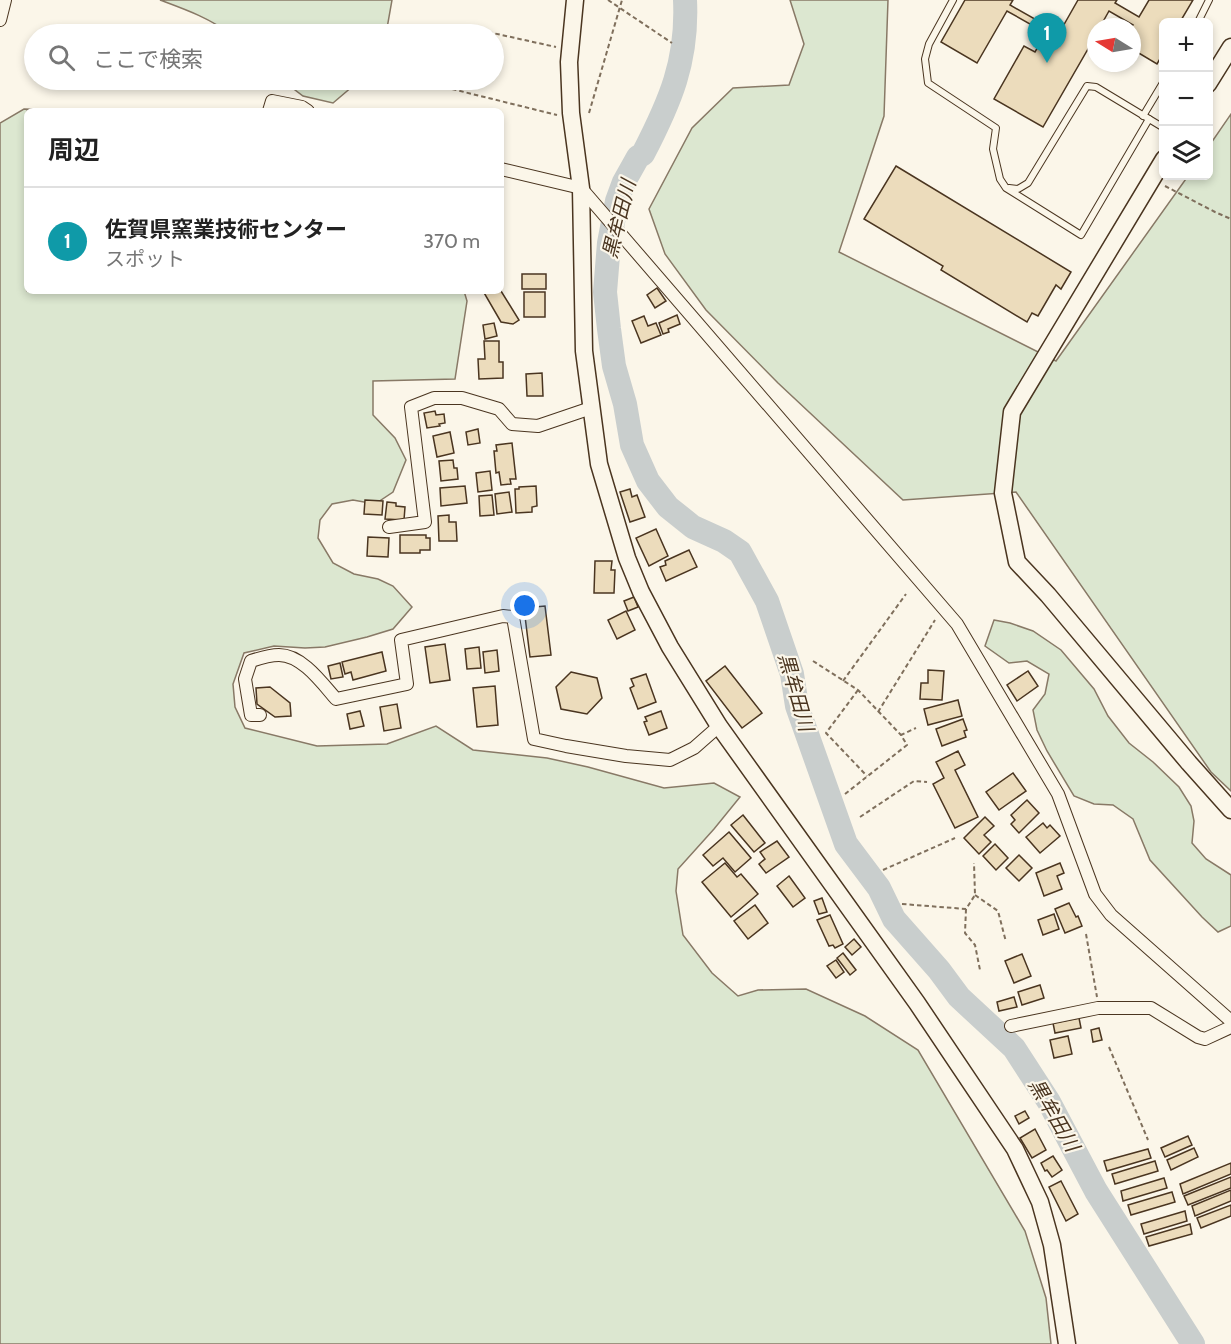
<!DOCTYPE html>
<html lang="ja">
<meta charset="utf-8">
<style>
body{margin:0;font-family:Cabin,"Noto Sans JP",sans-serif;background:#f2f2f2;color:#222}
.controls{position:absolute;right:18px;top:18px;display:grid;overflow:hidden;border-radius:9px;box-shadow:0 3px 9px #0003}
.controls button{width:54px;height:54px;display:grid;place-items:center;padding:0;border:0;border-bottom:2px solid #e0e0e0;background:#fff;color:#222;font:30px sans-serif}
.compass{position:absolute;left:1087px;top:18px;width:54px;height:54px;border-radius:50%;background:#fff;box-shadow:0 3px 9px #0003;rotate:281deg}
.you{position:absolute;left:525px;top:606px;width:21px;height:21px;margin:-15px;border:4px solid #fff;border-radius:50%;background:#1a73e8;box-shadow:0 0 0 9px #1a73e833}
.badge{display:grid;place-items:center;width:39px;height:39px;border-radius:50%;background:#c62828;color:#fff;font-size:20px;font-weight:700}
.pin{position:absolute;translate:-50% -50px;filter:drop-shadow(0 2px 3px #0008)}
.pin::after{content:'';position:absolute;top:32px;width:21px;height:18px;background:inherit;clip-path:polygon(0 0,100% 0,50% 100%)}
.list{margin:0;padding:0;list-style:none}
h2{display:flex;justify-content:space-between;align-items:center;height:78px;margin:0;padding:0 24px;font-size:26px}
h2 small{font-size:20px;font-weight:400;color:#767676}
.list li{display:grid;grid-template-columns:39px 1fr auto;gap:18px;align-items:center;box-sizing:border-box;height:108px;padding:0 24px;border-top:2px solid #e0e0e0}
.list b{display:block;font-size:22px;white-space:nowrap}
.list p{margin:0;font-size:20px;white-space:nowrap;color:#767676}
.list em{font-size:20px;font-style:normal;color:#767676}
.icon{flex:none;width:33px;height:33px;fill:none;stroke:currentColor;stroke-width:2;stroke-linecap:round;stroke-linejoin:round}
.map{position:relative;flex:none;width:1231px;height:1344px;overflow:hidden}
.search{position:absolute;background:#fff;box-shadow:0 3px 9px #0003;left:24px;top:24px;width:480px;height:66px;display:flex;align-items:center;gap:15px;box-sizing:border-box;padding:0 21px;border-radius:33px;color:#767676;font-size:22px}
.panel{position:absolute;background:#fff;box-shadow:0 3px 9px #0003;left:24px;top:108px;width:480px;height:186px;border-radius:9px}
.map>svg:first-child{display:block}
.green{fill:#dce7d0;stroke:#887966;stroke-width:1.5}
.lines{fill:none;stroke-linecap:round;stroke-linejoin:round}
.river{stroke:#c9cecd;stroke-width:24}
.building{fill:#ecdcbc;stroke:#4a3520;stroke-width:1.5}
.lane-casing{stroke:#4a3520;stroke-width:8}
.street-casing{stroke:#4a3520;stroke-width:14}
.secondary-casing{stroke:#4a3520;stroke-width:19}
.path{stroke:#7f6f5c;stroke-width:2;stroke-dasharray:4.5 3;stroke-linecap:butt}
.lane{stroke:#fbf6e9;stroke-width:6}
.street{stroke:#fbf6e9;stroke-width:12}
.secondary{stroke:#fbf6e9;stroke-width:16}
.labels{text-anchor:middle;stroke-width:4.5;stroke-linejoin:round;paint-order:stroke}
.water-label{font-size:20px;font-style:italic;fill:#4a3520;stroke:#fbf6e9}
</style>
<div class="map">
<svg width="1231" height="1344" viewBox="0 0 1231 1344">
<rect width="100%" height="100%" fill="#fbf6e9"/>
<g class="green">
<path d="M160,0H392L386,34H230C210,18 184,9 160,0Z"/>
<polygon points="790,0 888,0 884,116 839,252 1056,361 1188,176 1208,176 1209,146 1231,114 1231,791 1211,772 1016,492 903,500 778,383 706,310 665,254 649,209 692,128 733,88 789,85 804,44"/>
<polygon points="282,80 360,80 333,103 303,96"/>
<polygon points="24,109 80,111 27,111 27,291 464,291 467,301 455,379 373,381 373,415 395,438 406,460 393,492 375,504 353,500 332,504 320,520 318,538 333,563 354,574 378,579 393,586 412,607 393,629 367,637 325,647 305,648 274,646 244,653 233,684 235,707 245,728 317,746 387,744 436,726 473,750 547,758 588,767 664,788 714,783 740,797 714,829 678,869 676,891 683,935 712,973 738,996 758,990 806,989 865,1016 918,1050 1025,1231 1046,1298 1051,1344 0,1344 0,123"/>
<polygon points="994,620 1010,623 1033,631 1061,650 1094,689 1108,716 1129,743 1153,762 1179,787 1191,806 1194,821 1192,843 1206,859 1231,875 1231,926 1218,932 1202,917 1150,860 1133,819 1113,805 1094,804 1074,796 1047,751 1037,730 1033,710 1045,694 1049,674 1027,661 1009,663 985,646"/>
</g>
<g class="lines">
<path class="river" d="M685,0C688,61 670,102 643,154L638,157L624,182L617,201L609,243L605,292L609,329L614,366L625,404L632,445L648,481L668,507L693,527L724,541L740,552L767,601L792,674L797,706L846,844L879,888L894,919L939,970L959,997L1014,1048L1049,1102L1096,1191L1193,1344"/>
</g>
<g class="building">
<polygon points="965,0 1013,0 1010,5 1047,26 1050,21 1062,28 1078,0 1117,0 1115,3 1139,17 1149,0 1193,0 1180,22 1164,22 1164,52 1157,64 1132,49 1131,27 1133,25 1109,11 1100,27 1096,27 1096,35 1043,127 994,99 1024,46 1035,52 1046,33 1007,11 977,63 941,42"/>
<polygon points="896,166 1071,272 1061,289 1056,285 1038,316 1032,313 1027,322 941,270 943,266 864,219"/>
<rect x="522" y="274" width="24" height="15"/>
<polygon points="657,288 666,301 655,308 647,295"/>
<polygon points="483,291 501,291 519,320 513,324 501,322"/>
<rect x="524" y="292" width="21" height="25"/>
<polygon points="677,315 680,324 668,329 669,332 663,334 659,323"/>
<polygon points="644,316 648,326 656,323 661,335 641,343 632,321"/>
<polygon points="494,323 497,336 485,339 483,325"/>
<polygon points="484,341 499,341 499,362 503,362 503,378 479,379 478,359 485,359"/>
<polygon points="542,373 543,396 527,396 526,374"/>
<polygon points="435,411 436,415 444,414 445,423 439,424 440,426 427,428 424,413"/>
<polygon points="478,429 480,443 468,445 466,432"/>
<polygon points="450,432 454,453 437,457 433,436"/>
<polygon points="512,443 516,479 510,479 511,484 501,485 499,472 496,473 494,451 497,451 496,445"/>
<polygon points="453,460 454,468 457,468 458,479 441,481 439,461"/>
<polygon points="490,471 492,490 478,492 476,473"/>
<polygon points="465,486 467,503 441,506 440,488"/>
<polygon points="536,486 537,506 532,507 532,512 516,513 515,489 519,489 519,487"/>
<polygon points="630,489 632,497 637,495 645,517 630,522 620,492"/>
<polygon points="509,492 512,512 497,514 495,494"/>
<polygon points="492,495 494,515 480,516 479,496"/>
<polygon points="365,500 383,501 382,515 364,514"/>
<polygon points="387,502 396,503 396,506 405,507 404,520 385,519"/>
<polygon points="449,515 449,522 456,522 457,541 439,541 438,516"/>
<polygon points="656,529 668,556 649,566 636,538"/>
<polygon points="400,535 426,535 426,538 430,538 430,550 420,550 420,553 400,553"/>
<polygon points="368,537 389,538 388,557 367,556"/>
<polygon points="689,550 697,567 666,581 660,567 666,565 665,561"/>
<polygon points="595,561 612,561 611,570 615,570 614,593 594,593"/>
<polygon points="634,597 638,607 628,611 624,601"/>
<polygon points="545,606 551,655 530,657 524,608"/>
<polygon points="626,611 635,630 617,639 608,620"/>
<polygon points="445,644 450,680 430,683 425,647"/>
<polygon points="479,647 481,668 467,669 465,649"/>
<polygon points="497,650 499,671 485,673 483,652"/>
<polygon points="382,652 386,671 353,680 351,672 345,674 342,662"/>
<polygon points="340,663 343,677 331,679 328,666"/>
<polygon points="725,666 762,713 742,728 706,681"/>
<polygon points="928,670 944,671 942,700 920,699 921,683 928,683"/>
<polygon points="1028,671 1038,686 1017,701 1007,685"/>
<polygon points="571,672 597,678 602,698 587,714 561,709 556,687"/>
<polygon points="646,674 656,702 638,709 630,688 634,686 631,679"/>
<polygon points="495,686 498,725 477,727 473,688"/>
<polygon points="270,687 290,703 291,716 275,717 257,704 256,688"/>
<polygon points="958,700 962,716 928,725 924,709"/>
<polygon points="397,704 401,728 384,731 380,707"/>
<polygon points="360,711 364,726 350,729 347,714"/>
<polygon points="661,711 667,728 649,735 644,722 647,721 645,717"/>
<polygon points="963,719 967,730 964,731 966,737 942,746 936,729"/>
<polygon points="958,751 965,765 955,770 978,817 955,828 933,784 944,778 936,762"/>
<polygon points="1013,773 1026,791 999,810 986,792"/>
<polygon points="1027,800 1039,813 1019,833 1011,824 1015,820 1011,815"/>
<polygon points="743,815 765,843 754,852 731,825"/>
<polygon points="985,817 994,826 984,835 991,842 979,854 964,838"/>
<polygon points="1043,823 1047,828 1050,825 1060,836 1040,853 1026,837"/>
<polygon points="729,832 751,858 735,872 723,858 713,866 703,855"/>
<polygon points="777,841 789,857 766,873 759,864 765,859 760,852"/>
<polygon points="995,844 1008,858 996,870 983,856"/>
<polygon points="1019,855 1032,868 1019,881 1006,868"/>
<polygon points="725,863 737,877 741,874 758,894 731,917 702,882"/>
<polygon points="1060,863 1064,873 1057,876 1062,889 1044,896 1036,873"/>
<polygon points="789,876 805,898 793,907 777,886"/>
<polygon points="822,898 827,912 819,914 814,901"/>
<polygon points="1069,903 1076,917 1078,916 1082,926 1065,933 1055,909"/>
<polygon points="755,905 768,923 748,939 734,921"/>
<polygon points="1054,914 1059,929 1043,935 1038,920"/>
<polygon points="830,915 843,944 835,948 833,945 829,946 817,920"/>
<polygon points="854,939 861,947 852,955 845,947"/>
<polygon points="843,953 856,970 850,975 837,958"/>
<polygon points="1022,954 1031,976 1014,983 1005,961"/>
<polygon points="836,960 844,972 836,978 827,966"/>
<polygon points="1040,985 1044,998 1022,1005 1018,992"/>
<polygon points="1014,997 1017,1007 999,1011 997,1002"/>
<polygon points="1079,1018 1081,1028 1055,1033 1053,1023"/>
<polygon points="1099,1028 1102,1040 1093,1042 1091,1030"/>
<polygon points="1068,1036 1072,1054 1054,1058 1050,1040"/>
<polygon points="1025,1111 1029,1118 1019,1124 1015,1116"/>
<polygon points="1035,1129 1046,1150 1032,1158 1020,1138"/>
<polygon points="1188,1136 1192,1145 1165,1157 1161,1148"/>
<polygon points="1194,1148 1198,1157 1171,1170 1167,1160"/>
<polygon points="1148,1149 1151,1158 1107,1171 1104,1161"/>
<polygon points="1053,1156 1062,1170 1052,1177 1047,1170 1045,1171 1041,1163"/>
<polygon points="1155,1161 1158,1171 1115,1184 1112,1174"/>
<polygon points="1231,1163 1231,1174 1183,1194 1180,1184"/>
<polygon points="1231,1177 1231,1188 1188,1205 1184,1196"/>
<polygon points="1164,1178 1167,1188 1123,1201 1121,1191"/>
<polygon points="1061,1181 1078,1214 1066,1221 1049,1187"/>
<polygon points="1231,1190 1231,1201 1195,1216 1192,1206"/>
<polygon points="1172,1192 1175,1202 1131,1215 1128,1205"/>
<polygon points="1231,1205 1231,1216 1201,1228 1197,1218"/>
<polygon points="1185,1211 1187,1221 1144,1234 1141,1224"/>
<polygon points="1190,1224 1192,1234 1149,1246 1146,1237"/>
</g>
<g class="lines">
<g class="lane-casing">
<g id="lane">
<polyline points="953,0 929,44 925,59 928,83 996,128 993,149 1000,179 1006,188 1081,235 1149,119"/>
<polyline points="1198,22 1209,0"/>
<polyline points="1143,116 1164,81"/>
<polyline points="1009,188 1018,189 1028,183 1087,86 1096,87 1164,128"/>
</g>
</g>
<g class="street-casing">
<g id="street">
<polyline points="0,20 5,0"/>
<polyline points="269,111 272,101 302,107 308,111"/>
<polyline points="501,169 581,188 957,624 1058,794 1095,894 1111,915 1231,1021"/>
<polyline points="389,527 425,522 411,407 434,398 462,398 499,409 512,424 538,426 591,408"/>
<path d="M260,715H251L245,679L251,661C260,658 269,655 279,655C302,655 322,683 336,699L407,684L401,640L503,616L513,617L534,739L566,746L626,756L670,760L694,748L719,726"/>
<polyline points="1011,1026 1098,1008 1151,1008 1198,1037 1205,1039 1231,1027"/>
</g>
</g>
<g class="secondary-casing">
<g id="secondary">
<polyline points="575,0 569,62 571,113 581,188 584,351 599,464 627,558 641,592 670,647 719,726 917,1003 1015,1149 1040,1202 1052,1245 1067,1344"/>
<polyline points="1208,84 1231,47"/>
<polyline points="1164,159 1012,412 1003,493 1017,562 1048,595 1189,763 1231,810"/>
</g>
</g>
<g class="path">
<polyline points="608,0 672,43"/>
<polyline points="488,32 556,47"/>
<polyline points="452,89 557,115"/>
<polyline points="589,113 622,0"/>
<polyline points="1165,186 1215,212 1231,219"/>
<polyline points="813,661 858,690 901,735"/>
<polyline points="843,681 906,594"/>
<polyline points="858,690 826,733 867,776"/>
<polyline points="878,712 935,620"/>
<polyline points="845,794 907,745 901,735 916,728"/>
<polyline points="860,817 914,781 927,782"/>
<polyline points="883,870 955,838"/>
<polyline points="975,895 998,911 1006,942"/>
<polyline points="902,904 966,909 975,895 974,863"/>
<polyline points="966,909 965,933 975,945 980,970"/>
<polyline points="1086,934 1097,997"/>
<polyline points="1109,1047 1148,1140"/>
</g>
<use href="#lane" class="lane"/>
<use href="#street" class="street"/>
<use href="#secondary" class="secondary"/>
</g>
<g class="labels">
<g class="water-label">
<text transform="translate(619 219) rotate(-76)" y="7">黒牟田川</text>
<text transform="translate(796 692) rotate(74)" y="7">黒牟田川</text>
<text transform="translate(1054 1115) rotate(60)" y="7">黒牟田川</text>
</g>
</g>
</svg>
<div class="controls">
<button>+</button>
<button>−</button>
<button><svg class="icon" aria-label="layers" viewBox="0 0 24 24"><path d="M12 4l9 5-9 5-9-5zM3 14l9 5 9-5"/></svg></button>
</div>
<svg class="compass" viewBox="-18 -18 36 36"><path d="M0-13l5 13h-10z" fill="#e53935"/><path d="M0 13l5-13h-10z" fill="#767676"/></svg>
<div class="you"></div>
<div class="pin badge" style="left:1047px;top:63px;background:#0f9aa8">1</div>
<div class="search"><svg class="icon" aria-label="search" viewBox="0 0 24 24"><circle cx="10" cy="10" r="6"/><path d="M15 15l6 6"/></svg>ここで検索</div>
<section class="panel">
<h2>周辺<small></small></h2>
<ul class="list">
<li><span class="badge" style="background:#0f9aa8">1</span><div><b>佐賀県窯業技術センター</b><p>スポット</p></div><em>370 m</em></li>
</ul>
</section>
</div>
